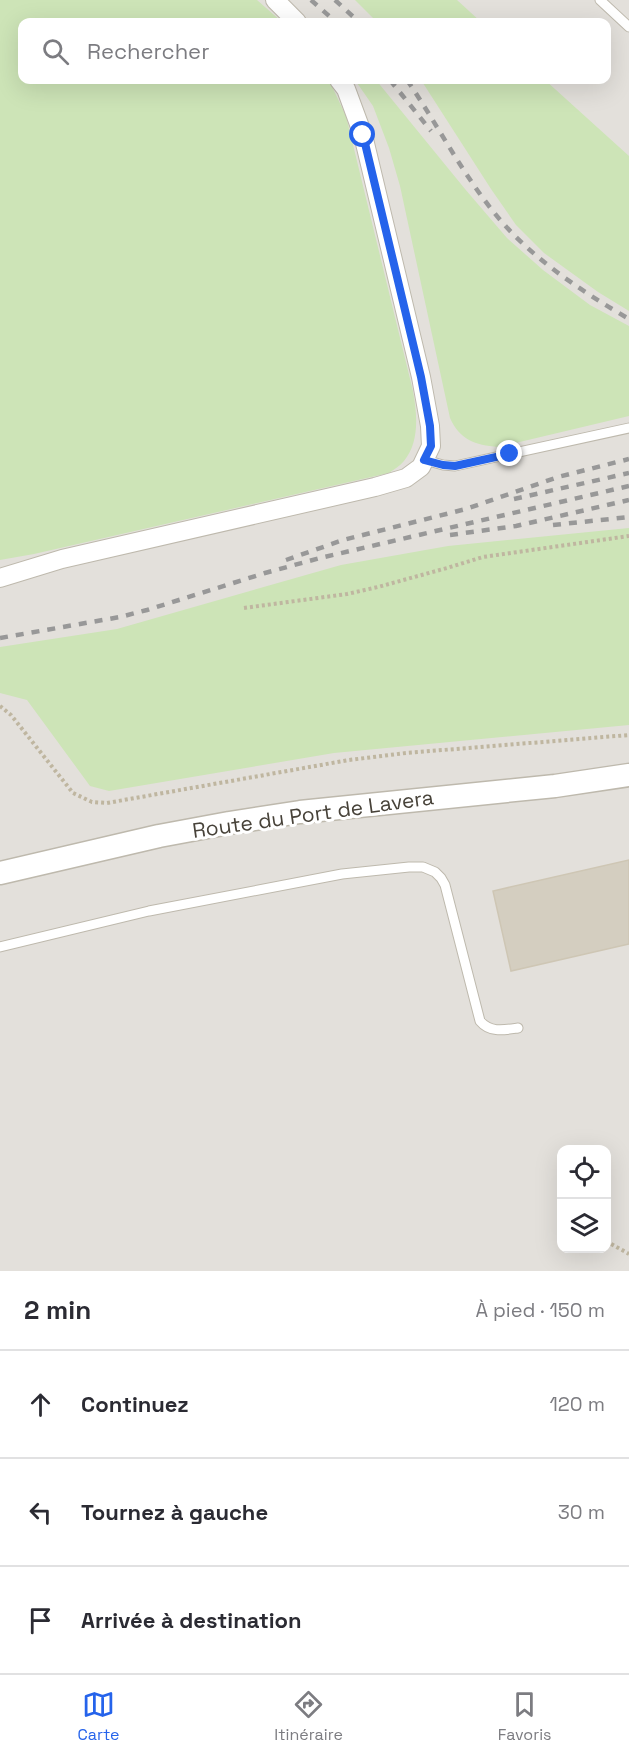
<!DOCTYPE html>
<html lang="fr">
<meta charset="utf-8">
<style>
body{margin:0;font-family:"Space Grotesk",sans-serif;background:#f7f7f7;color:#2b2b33}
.controls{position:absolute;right:18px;bottom:18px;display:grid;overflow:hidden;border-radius:12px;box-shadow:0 6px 24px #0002}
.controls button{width:54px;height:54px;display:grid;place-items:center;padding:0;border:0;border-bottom:2px solid #e1e1e2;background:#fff;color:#2b2b33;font:30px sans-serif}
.stop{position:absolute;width:18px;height:18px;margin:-14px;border:4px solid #2563eb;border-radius:50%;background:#fff}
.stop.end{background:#2563eb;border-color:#fff;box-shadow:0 2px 6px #0008}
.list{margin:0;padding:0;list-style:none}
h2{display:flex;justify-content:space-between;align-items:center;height:78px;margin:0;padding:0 24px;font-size:26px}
h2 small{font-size:20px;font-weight:400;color:#7c7c81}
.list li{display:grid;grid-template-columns:39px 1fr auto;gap:18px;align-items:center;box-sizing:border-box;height:108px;padding:0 24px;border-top:2px solid #e1e1e2}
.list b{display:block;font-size:22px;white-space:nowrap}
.list em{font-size:20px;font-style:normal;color:#7c7c81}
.icon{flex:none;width:33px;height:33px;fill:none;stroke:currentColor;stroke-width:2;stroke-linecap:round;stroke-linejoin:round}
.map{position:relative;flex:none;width:629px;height:1271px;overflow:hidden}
.search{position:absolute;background:#fff;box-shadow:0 6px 24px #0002;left:18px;right:18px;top:18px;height:66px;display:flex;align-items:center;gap:15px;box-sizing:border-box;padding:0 21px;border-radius:12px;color:#7c7c81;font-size:22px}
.sheet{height:402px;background:#fff}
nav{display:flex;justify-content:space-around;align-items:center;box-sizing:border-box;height:84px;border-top:2px solid #e1e1e2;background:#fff;font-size:16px;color:#7c7c81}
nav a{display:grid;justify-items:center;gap:3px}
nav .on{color:#2563eb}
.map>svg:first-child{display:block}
.industrial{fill:#e3e0db;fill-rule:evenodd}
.green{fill:#cde4b7}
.building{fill:#d4cec0;stroke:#cec6b4;stroke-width:1.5}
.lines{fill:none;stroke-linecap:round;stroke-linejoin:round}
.service-casing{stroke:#beb9ad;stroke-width:11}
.minor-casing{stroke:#beb9ad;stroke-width:20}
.tertiary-casing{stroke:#beb9ad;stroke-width:25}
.path{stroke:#bfb6a0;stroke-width:4;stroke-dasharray:3 3;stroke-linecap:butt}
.service{stroke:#fff;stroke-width:9}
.minor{stroke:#fff;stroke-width:18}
.tertiary{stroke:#fff;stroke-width:22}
.rail{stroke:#989898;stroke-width:4.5;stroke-dasharray:8 8;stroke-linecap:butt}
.route{stroke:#2563eb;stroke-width:8}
.labels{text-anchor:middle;stroke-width:6;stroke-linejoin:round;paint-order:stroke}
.street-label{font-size:21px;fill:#474239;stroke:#fff}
</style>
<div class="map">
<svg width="629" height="1271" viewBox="0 0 629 1271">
<rect width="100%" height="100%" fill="#f4f1ea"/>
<path class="industrial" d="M0,0H629V1271H0ZM22,22H606V80H22ZM562,1150H606V1248H562Z"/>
<g class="green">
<path d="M0,0H257L282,22H22V80H329L346,116L413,391C417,413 420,442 404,461C400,466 394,469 389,473L34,554L0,560Z"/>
<polygon points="355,0 457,0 481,22 377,22"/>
<path d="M355,80H376L465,189L507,238L543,270L590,305L629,326V416L498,447C475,445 460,440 450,418L400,186L389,148L373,106Z"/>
<polygon points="421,80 545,80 629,156 629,311 598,292 544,253 516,225 491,189"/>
<polygon points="629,528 629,725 334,753 109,791 90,786 27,700 0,693 0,647 117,629 341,565 448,546"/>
</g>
<polygon class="building" points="629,860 629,944 511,971 493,891"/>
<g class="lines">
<g class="service-casing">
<g id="service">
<polyline points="600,0 629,27"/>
<polyline points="425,460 443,465 455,466 629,428"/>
<path d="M0,947L149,911L342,874L409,867H423L435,872L441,878L445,885L480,1021C490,1033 504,1030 518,1028"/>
</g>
</g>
<g class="minor-casing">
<g id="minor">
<polyline points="275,0 297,22"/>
<polyline points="0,578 62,559 375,487 406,478 421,467 431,446 430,426 421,377 363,135 346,89 339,80"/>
</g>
</g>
<g class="tertiary-casing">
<polyline id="tertiary" points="0,873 159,836 229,823 300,812 555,786 629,775"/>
</g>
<g class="path">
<polyline points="244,608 347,594 378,587 447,568 483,557 629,536"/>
<polyline points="0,706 11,715 73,793 92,802 107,803 349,760 406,753 629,735"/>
<polyline points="606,1241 629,1254"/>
</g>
<use href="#service" class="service"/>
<use href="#minor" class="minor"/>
<use href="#tertiary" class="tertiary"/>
<g class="rail">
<polyline points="311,0 336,22"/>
<polyline points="335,0 359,22"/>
<polyline points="390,80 431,131"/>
<path d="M407,80C442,131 470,190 514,235C548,269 588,295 629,319"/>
<polyline points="514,499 629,473"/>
<polyline points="553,525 629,517"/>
<polyline points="450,535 516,526 629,500"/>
<polyline points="286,560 343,540 466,509 558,477 629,459"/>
<polyline points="0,638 120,617 147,610 265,573 320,558 629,486"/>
</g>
</g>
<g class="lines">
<polyline class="route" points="363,135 421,377 430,426 431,446 424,460 443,465 455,466 510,454"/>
</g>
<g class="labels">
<g class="street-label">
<text transform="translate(313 814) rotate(-8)" y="7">Route du Port de Lavera</text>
</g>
</g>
</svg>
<div class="controls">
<button><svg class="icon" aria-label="locate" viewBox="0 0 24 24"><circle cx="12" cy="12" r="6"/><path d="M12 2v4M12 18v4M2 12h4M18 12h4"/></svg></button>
<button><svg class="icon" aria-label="layers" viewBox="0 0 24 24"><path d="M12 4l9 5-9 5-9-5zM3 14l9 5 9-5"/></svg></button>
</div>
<div class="stop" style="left:363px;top:135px"></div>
<div class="stop end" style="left:510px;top:454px"></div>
<div class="search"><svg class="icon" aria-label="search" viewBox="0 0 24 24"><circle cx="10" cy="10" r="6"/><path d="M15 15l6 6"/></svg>Rechercher</div>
</div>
<section class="sheet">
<h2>2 min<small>À pied · 150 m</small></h2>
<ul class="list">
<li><svg class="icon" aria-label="ahead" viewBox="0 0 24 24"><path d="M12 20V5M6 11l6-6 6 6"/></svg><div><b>Continuez</b></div><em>120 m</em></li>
<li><svg class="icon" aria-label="left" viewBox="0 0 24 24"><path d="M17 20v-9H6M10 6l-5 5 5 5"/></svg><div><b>Tournez à gauche</b></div><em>30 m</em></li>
<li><svg class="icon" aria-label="arrive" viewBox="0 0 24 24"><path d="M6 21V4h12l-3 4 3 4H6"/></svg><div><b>Arrivée à destination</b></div></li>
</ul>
</section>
<nav>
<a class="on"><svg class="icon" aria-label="map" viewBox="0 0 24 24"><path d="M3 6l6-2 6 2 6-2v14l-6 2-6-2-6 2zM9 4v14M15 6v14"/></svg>Carte</a>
<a><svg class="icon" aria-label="directions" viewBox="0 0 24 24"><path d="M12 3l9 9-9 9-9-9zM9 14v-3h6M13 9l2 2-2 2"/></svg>Itinéraire</a>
<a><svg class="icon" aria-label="saved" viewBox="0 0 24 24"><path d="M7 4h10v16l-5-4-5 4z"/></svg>Favoris</a>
</nav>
